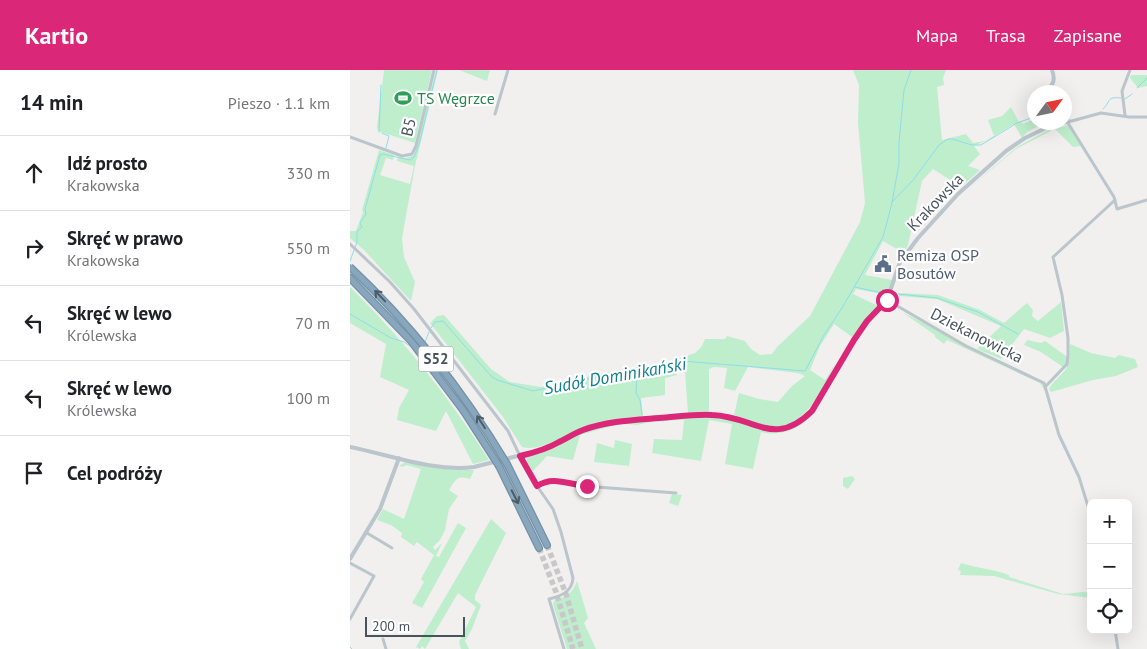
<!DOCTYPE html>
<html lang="pl">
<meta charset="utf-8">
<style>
body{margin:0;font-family:"PT Sans",sans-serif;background:#f2f2f2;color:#202124}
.controls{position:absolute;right:15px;bottom:15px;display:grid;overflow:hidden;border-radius:8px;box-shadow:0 5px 20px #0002}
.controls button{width:45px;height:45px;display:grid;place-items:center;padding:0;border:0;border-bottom:1px solid #e0e0e0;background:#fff;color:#202124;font:25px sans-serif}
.compass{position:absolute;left:677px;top:15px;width:45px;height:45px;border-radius:50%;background:#fff;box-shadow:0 5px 20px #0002;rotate:57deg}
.scale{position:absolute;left:15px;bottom:12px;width:100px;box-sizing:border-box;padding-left:5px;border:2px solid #48545c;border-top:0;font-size:14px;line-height:18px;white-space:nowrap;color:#48545c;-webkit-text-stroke:4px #fff;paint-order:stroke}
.stop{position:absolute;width:15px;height:15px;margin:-11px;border:4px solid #db2777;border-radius:50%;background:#fff}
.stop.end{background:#db2777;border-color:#fff;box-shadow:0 1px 5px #0008}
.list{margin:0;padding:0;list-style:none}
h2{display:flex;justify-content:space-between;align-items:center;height:65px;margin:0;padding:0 20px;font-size:21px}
h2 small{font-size:16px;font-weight:400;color:#757577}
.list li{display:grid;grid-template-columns:32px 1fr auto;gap:15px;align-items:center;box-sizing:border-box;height:75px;padding:0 20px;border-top:1px solid #e0e0e0}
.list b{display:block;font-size:19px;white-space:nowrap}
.list p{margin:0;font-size:16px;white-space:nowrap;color:#757577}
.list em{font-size:16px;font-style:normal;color:#757577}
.icon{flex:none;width:28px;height:28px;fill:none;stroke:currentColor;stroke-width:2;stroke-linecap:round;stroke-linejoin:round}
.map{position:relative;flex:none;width:797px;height:579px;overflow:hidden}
header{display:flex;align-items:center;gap:30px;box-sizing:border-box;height:70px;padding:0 25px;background:#db2777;color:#fff}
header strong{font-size:24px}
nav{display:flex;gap:28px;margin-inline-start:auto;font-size:18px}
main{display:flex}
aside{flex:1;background:#fff}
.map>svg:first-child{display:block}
.green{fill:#bfeecd}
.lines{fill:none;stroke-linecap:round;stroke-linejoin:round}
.stream{stroke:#8ddde9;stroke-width:1}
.motorway-tunnel{stroke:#c8c8ca;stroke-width:5.5;stroke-dasharray:5.5 3;stroke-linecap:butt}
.motorway-casing{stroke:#7391a8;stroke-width:8}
.minor{stroke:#bbc5cc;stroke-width:3}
.tertiary{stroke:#bbc5cc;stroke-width:4}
.motorway{stroke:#88a6bc;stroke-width:5.5}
.motorway-bridge-casing{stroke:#7391a8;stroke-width:8;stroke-linecap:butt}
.motorway-bridge{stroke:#88a6bc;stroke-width:5.5}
.oneway{stroke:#4e5c66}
.route{stroke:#db2777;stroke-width:6}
.labels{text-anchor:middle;stroke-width:4.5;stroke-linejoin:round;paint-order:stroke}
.shield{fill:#fff;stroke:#7f878d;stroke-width:1}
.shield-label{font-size:15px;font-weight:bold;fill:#48545c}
.leisure-label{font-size:16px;fill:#27864d;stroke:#fff;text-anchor:start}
.street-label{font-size:16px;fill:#48545c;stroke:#fff}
.service-label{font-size:16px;fill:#4e5e75;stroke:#fff;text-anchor:start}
.water-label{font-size:18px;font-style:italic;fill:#117f90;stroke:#fff}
</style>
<header>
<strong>Kartio</strong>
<nav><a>Mapa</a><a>Trasa</a><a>Zapisane</a></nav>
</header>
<main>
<aside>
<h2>14 min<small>Pieszo · 1.1 km</small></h2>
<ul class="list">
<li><svg class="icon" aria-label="ahead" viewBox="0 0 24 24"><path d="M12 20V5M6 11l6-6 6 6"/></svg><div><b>Idź prosto</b><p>Krakowska</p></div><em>330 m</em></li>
<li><svg class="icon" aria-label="right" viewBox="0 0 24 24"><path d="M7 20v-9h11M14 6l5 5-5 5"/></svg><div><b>Skręć w prawo</b><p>Krakowska</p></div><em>550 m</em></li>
<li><svg class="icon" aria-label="left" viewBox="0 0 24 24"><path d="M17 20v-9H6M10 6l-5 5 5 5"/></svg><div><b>Skręć w lewo</b><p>Królewska</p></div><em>70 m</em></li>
<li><svg class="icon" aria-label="left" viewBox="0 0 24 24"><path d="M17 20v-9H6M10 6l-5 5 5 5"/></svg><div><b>Skręć w lewo</b><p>Królewska</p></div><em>100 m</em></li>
<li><svg class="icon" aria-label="arrive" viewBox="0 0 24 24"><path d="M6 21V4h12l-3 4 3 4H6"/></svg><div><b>Cel podróży</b></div></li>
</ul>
</aside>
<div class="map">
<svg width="797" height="579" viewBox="0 0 797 579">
<rect width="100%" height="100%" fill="#f2efef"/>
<g class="green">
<polygon points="34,0 82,0 65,73 28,61 27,57"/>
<polygon points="86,0 88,0 65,96 52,168 54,187 65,212 61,231 14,180 0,168 0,161 6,161 13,142 12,140 29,80 44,85 43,90 36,88 30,105 60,114 64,96 47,91 48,87 56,88 64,85"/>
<polygon points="109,0 140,0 137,11"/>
<path d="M503,0H596L593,8L594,15L587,17L592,70L616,64L623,73L635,71L644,66L638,50L652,46L661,37L669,52L671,51L673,54L684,49V52L687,53L689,56L677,62L672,68L664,54L644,66L645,67L624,76L630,84L618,96L630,100L611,117L583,99L572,111L558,175L554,183L533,171L515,205L542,210L537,225L506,219L503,224L528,236L502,267L484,254L470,276L460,300L475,310L487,291C474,314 458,356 426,357C413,357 397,349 384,345L389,323L409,329L428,332L442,316L455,306L448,303L398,297L385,321L374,318L377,298L364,297L359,299V341L338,343L335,302L332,293L326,296L327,299H324L327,305L315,308V325L291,328L293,346C275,348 258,349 242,354C222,360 192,383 172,377L153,347L80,253L87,246L94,245L141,299L160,312L191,317L257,302L320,292L345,283L352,276L355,269H375L377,266L395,271L401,279L410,285L422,284L427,277L460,246L510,152L515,133L508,53L509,15Z"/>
<polygon points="781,5 797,5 797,16 788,18 780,8"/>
<polygon points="718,55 731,76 723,77 705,59"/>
<polygon points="700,59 701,61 666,79 611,125 667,77"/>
<path d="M0,217C54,270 98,326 139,390L123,394L96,341L86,361L47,350L49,338L59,320L30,307L36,274L0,253Z"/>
<polygon points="549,223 588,225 630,240 654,253 677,233 683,240 682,246 688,251 711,232 714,261 700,268 674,259 651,289 627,279 651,256 587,229 549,226"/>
<polygon points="552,242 694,314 695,321 690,313 597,270 594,274 585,267 585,265"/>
<polygon points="677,270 691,273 695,271 716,286 716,293 713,297 691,282 674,275"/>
<path d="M720,274L741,283L765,288L769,285L785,289L788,297L766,306L743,310L701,322L699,319C703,311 711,306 716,299C720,292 719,282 720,274Z"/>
<path d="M468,335C460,355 433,368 411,362L403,399L375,394L382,354L359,350L351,391L302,383L304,369L332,370L334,350L307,351L286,355L271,353C303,350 338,344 371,347C388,349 412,363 427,362C442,361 459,347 468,335Z"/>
<polygon points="265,354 265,355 230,365 223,390 197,386 182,402 176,391 178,387 201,379 234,361"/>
<polygon points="265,370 282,374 279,396 244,392 247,373 264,378"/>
<path d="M57,391L91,398L124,400L120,409C107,405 106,409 99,420L108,426L99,439L95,460L90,470L83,477L85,480L92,473L86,486L89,487L108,453L116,458L72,538L62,533L74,512L71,509L84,485L67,472L64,476L51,467L52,463L41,455L27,450L33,439L54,449L71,399L57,395L52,397L49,396Z"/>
<polygon points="502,406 505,409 498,419 493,416 493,408"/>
<polygon points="322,424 332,425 328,436 319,433"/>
<polygon points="141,449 156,463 125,525 125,530 131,535 122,559 115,571 119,579 111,579 109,572 126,537 108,523 75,579 72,576 70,579 66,577"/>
<path d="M611,493C627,498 643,499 659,505V507L713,524L733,522L741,523V528L708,524L644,506L610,505L611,501L608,500Z"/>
<path d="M227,511L238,548L234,553L246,579H217L203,534L204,531C217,526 222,524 227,511Z"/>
</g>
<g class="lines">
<g class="stream">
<polyline points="787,18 797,8"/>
<polyline points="775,29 782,24"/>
<path d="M753,39C761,32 756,26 771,28"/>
<polyline points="714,49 720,50"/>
<polyline points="29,62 31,15"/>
<polyline points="32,63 39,66 36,78"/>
<polyline points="542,132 564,109 589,75 598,69 602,69 622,75 631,75 667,53 684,47"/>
<polyline points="0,191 7,172 7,161 12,157 10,153 16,144 15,139 30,85 33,84 60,90 64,87 69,75 87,0"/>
<polyline points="505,217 537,224"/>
<polyline points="548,224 587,228 628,242 668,264"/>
<polyline points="0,244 41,268 54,272 63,278"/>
<polyline points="81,258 85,252 93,251 141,306 147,310 183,321 287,298 308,299 332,291 455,301 474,265 492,238 533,167 542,133 549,93 549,72 554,20 561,0"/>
<polyline points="75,272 79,262"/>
<polyline points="287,300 286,323 290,330 292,345"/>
<polyline points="0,577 2,579"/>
</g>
<g class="motorway-tunnel">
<polyline points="197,475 216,524 232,579"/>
<polyline points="189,478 206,522 223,579"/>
</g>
<g class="motorway-casing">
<g id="motorway">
<polyline points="0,208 61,271 113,340"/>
<polyline points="157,394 197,475"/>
<polyline points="149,396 189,478"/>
</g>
</g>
<g class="minor">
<polyline points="145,44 158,0"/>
<polyline points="775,45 772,21 780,0"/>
<polyline points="718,53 764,127 767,139 797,130"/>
<polyline points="696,58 751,43 779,47 797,47"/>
<polyline points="0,67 52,86 62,84 66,76 84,0"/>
<path d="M0,174L40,212L64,239L158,361L178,403L203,439L211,462L223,508C222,522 211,526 199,529L214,579"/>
<polyline points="537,230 616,276 694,313 709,365 729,407 741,446"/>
<polyline points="696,316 717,294 718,284 718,268 712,225 703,187 765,130"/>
<polyline points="187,416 194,412 202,410 233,416 326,423"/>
<polyline points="17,463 42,478"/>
<polyline points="0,493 24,506 0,549"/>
<polyline points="765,560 768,579"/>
<polyline points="33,569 36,579"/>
</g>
<g class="tertiary">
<path d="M695,22C703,15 706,11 702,0"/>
<path d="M0,377C40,385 83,402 124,397L191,380L234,360L268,352L333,346L369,345L385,348L425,360L438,358L447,353L462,341L503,270L517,251L537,230L550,192L568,168L608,124L656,81L675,68L696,58L694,52"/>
<polyline points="0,489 30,439 49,388"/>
</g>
<use href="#motorway" class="motorway"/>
<g class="motorway-bridge-casing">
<g id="motorway-bridge">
<path d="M0,197C62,255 113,321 157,394"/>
<polyline points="113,340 149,396"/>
</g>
</g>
<use href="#motorway-bridge" class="motorway-bridge"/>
</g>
<defs><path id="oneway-shaft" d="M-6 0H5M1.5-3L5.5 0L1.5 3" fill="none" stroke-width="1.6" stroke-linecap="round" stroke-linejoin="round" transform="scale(1.25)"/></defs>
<g class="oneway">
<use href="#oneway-shaft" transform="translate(30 226) rotate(-134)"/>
<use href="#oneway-shaft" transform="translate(131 352) rotate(-123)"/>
<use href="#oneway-shaft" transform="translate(165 427) rotate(63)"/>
</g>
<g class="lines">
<path class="route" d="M237,416C220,415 203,405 187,416L170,386C183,383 197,379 209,372C217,368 225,363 233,360C257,351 284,350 309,348C326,347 344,344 362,345C404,346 424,379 462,341L504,270L517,251L537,230"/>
</g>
<defs>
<g id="stadium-bare" transform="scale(1.35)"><path d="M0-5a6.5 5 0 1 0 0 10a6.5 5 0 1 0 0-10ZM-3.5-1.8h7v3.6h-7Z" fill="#2e9e5b" stroke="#fff" stroke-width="2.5" paint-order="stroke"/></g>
<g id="civic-bare" transform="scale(1.35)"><path d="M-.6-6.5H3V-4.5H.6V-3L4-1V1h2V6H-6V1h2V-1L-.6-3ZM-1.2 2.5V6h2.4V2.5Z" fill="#5c6f8a" stroke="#fff" stroke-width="2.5" paint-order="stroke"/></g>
</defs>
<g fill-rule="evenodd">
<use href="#stadium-bare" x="53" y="28"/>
<use href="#civic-bare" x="533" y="194"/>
</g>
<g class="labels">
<rect class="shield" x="68.5" y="276.5" width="35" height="25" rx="4"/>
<g class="shield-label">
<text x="86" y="294">S52</text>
</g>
<g class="leisure-label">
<text x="67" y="34">TS Węgrzce</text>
</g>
<g class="street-label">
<text transform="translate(58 57) rotate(-77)" y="6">B5</text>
<text transform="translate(585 132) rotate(-46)" y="6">Krakowska</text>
<text transform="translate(627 265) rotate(27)" y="6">Dziekanowicka</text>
</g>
<g class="service-label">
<text x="547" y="191">Remiza OSP<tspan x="547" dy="18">Bosutów</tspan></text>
</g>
<g class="water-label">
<text transform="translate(265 306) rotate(-10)" y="6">Sudół Dominikański</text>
</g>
</g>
</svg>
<div class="controls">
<button>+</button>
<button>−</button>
<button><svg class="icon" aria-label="locate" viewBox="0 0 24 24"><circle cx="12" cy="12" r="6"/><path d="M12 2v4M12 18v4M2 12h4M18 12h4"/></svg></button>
</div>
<svg class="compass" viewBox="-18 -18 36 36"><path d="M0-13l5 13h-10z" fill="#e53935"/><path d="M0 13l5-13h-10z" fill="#757577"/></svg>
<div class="scale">200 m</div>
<div class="stop" style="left:537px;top:230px"></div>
<div class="stop end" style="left:237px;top:416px"></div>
</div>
</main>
